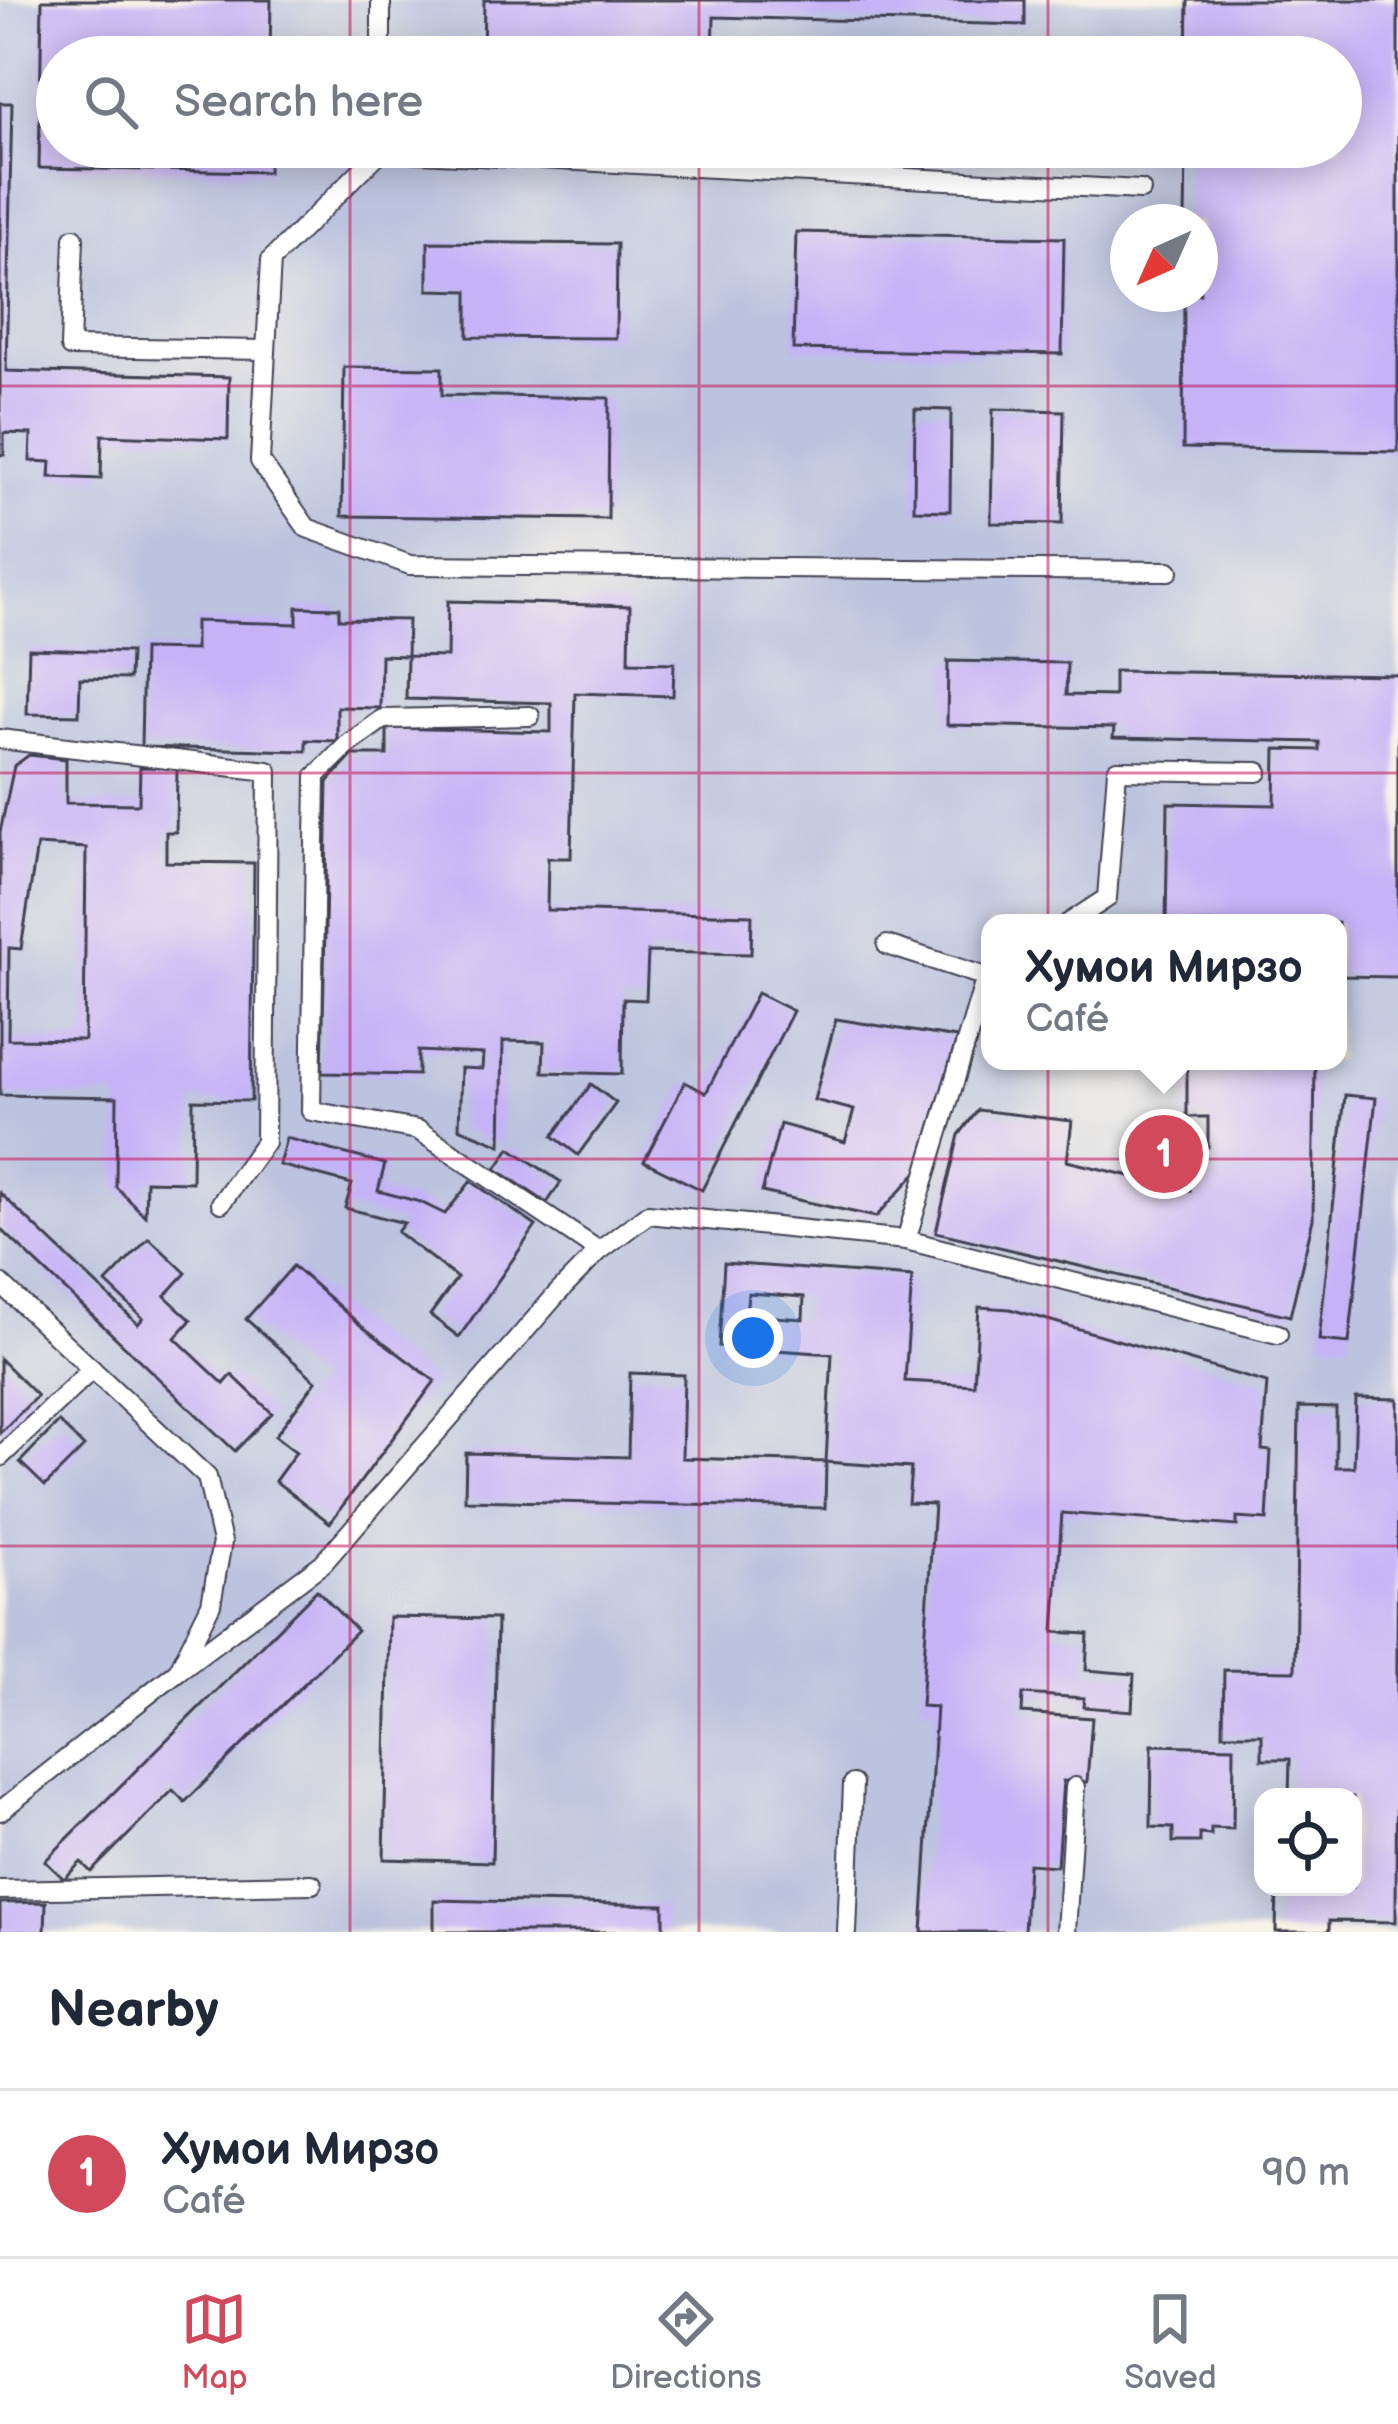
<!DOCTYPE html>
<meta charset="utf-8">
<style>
body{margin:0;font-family:"Balsamiq Sans",sans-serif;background:#f6f6f7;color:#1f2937}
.controls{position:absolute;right:36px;bottom:36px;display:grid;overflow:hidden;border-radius:24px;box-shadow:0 6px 30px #0003}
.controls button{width:108px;height:108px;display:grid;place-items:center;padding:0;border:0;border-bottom:3px solid #e0e1e3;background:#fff;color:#1f2937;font:60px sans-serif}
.compass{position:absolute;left:1110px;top:204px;width:108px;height:108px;border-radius:50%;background:#fff;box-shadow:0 6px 30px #0003;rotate:225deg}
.you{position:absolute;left:753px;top:1338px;width:42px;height:42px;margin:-30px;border:9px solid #fff;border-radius:50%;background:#1a73e8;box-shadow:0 0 0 18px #1a73e833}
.badge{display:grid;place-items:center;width:78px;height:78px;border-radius:50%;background:#d1495b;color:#fff;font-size:39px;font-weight:700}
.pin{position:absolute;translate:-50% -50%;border:6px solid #fff;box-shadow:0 3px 12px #0006}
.popup{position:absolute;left:981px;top:914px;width:366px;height:156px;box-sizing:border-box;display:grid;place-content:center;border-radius:24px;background:#fff;filter:drop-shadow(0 3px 9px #0005);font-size:39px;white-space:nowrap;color:#747a83}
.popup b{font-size:45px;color:#1f2937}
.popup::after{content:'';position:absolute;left:50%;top:100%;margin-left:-24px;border:24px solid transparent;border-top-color:#fff}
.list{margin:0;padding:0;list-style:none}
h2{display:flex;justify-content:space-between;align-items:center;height:156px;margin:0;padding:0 48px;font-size:51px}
h2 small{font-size:39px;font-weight:400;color:#747a83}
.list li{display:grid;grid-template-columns:78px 1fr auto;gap:36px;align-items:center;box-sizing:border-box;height:168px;padding:0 48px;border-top:3px solid #e0e1e3}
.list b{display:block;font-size:45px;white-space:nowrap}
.list p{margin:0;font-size:39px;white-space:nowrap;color:#747a83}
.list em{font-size:39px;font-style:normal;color:#747a83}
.icon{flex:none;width:66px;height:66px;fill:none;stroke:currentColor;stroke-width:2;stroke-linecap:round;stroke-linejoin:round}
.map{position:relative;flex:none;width:1398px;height:1932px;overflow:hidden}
.search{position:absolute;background:#fff;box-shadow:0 6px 30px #0003;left:36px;right:36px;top:36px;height:132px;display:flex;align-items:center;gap:30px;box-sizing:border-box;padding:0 42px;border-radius:66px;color:#747a83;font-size:45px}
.sheet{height:324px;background:#fff}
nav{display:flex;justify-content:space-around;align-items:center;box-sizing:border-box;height:168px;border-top:3px solid #e0e1e3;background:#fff;font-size:33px;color:#747a83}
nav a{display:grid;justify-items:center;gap:6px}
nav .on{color:#d1495b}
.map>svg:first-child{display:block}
.industrial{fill:#bcc3de;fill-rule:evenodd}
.building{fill:#c5b3f7;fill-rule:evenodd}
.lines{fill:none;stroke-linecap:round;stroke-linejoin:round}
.service-casing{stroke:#413f51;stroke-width:22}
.service{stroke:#fff;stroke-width:18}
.grid{fill:none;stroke:#c2185b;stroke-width:3;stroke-opacity:0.55}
</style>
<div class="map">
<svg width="1398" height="1932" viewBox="0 0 1398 1932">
<rect width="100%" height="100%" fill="#f7f3e8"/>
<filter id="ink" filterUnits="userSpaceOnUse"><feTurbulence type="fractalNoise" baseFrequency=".00833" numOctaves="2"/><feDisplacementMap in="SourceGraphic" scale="24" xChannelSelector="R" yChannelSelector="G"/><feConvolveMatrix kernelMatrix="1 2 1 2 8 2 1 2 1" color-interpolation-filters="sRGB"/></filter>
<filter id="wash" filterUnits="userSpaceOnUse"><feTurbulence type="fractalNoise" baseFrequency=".004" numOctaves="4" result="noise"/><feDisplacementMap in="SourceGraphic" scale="48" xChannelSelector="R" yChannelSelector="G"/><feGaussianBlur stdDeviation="2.7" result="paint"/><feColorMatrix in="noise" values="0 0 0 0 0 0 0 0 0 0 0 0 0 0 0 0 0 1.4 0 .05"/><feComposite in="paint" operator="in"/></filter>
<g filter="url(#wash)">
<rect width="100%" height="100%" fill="#f1e6cd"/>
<path class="industrial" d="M0,0H1398V1932H0ZM57,57H1341V147H57ZM1128,222H1200V294H1128ZM990,923H1338V1061H990ZM1263,1797H1353V1887H1263Z"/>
<g id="blocks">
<g class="building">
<polygon points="42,0 271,0 270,57 57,57 57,147 269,147 268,172 39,168"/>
<polygon points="484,0 1025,0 1025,25 714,17 713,57 483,57"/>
<polygon points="1188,0 1398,0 1398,452 1183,448 1184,294 1200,294 1200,222 1185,222 1186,147 1341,147 1341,57 1187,57"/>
<polygon points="0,103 12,103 6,371 229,377 228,439 102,435 101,479 50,477 51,462 30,461 31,434 4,433 4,455 0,455"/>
<polygon points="796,232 1064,238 1062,354 793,349"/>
<polygon points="428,242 617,244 616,338 468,337 468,291 428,290"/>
<polygon points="344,367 442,368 442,395 609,398 608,519 342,516"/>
<polygon points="915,409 951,410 950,511 914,510"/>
<polygon points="993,409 1064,411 1062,524 991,523"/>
<polygon points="448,601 630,606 629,662 674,663 673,696 575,693 571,858 548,858 547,910 752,915 751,954 648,952 646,1000 623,999 622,1074 543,1072 544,1042 503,1041 501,1145 459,1128 461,1068 482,1069 483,1054 418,1051 418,1075 322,1073 328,782 353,755 387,755 387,728 551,732 551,703 406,699 407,656 381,655 380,708 337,707 337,741 306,740 306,751 141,747 143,649 195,650 195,621 297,624 297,607 339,608 339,619 408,620 407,656 447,657"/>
<polygon points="29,649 130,652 129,679 80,678 79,715 27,714"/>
<polygon points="948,661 1067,663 1066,695 1114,696 1114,671 1398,675 1398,977 1338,976 1338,923 1166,923 1168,803 1275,805 1276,749 1319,750 1319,742 1113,738 1114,728 947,725"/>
<path d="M29,755L66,759V803L139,804L140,767L177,768L176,832H166V862L254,863L251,1101L193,1100L192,1182L146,1181L145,1216L116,1187L117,1097L0,1095V832L14,766ZM37,845L86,848L84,1040L8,1039L9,948L21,949Z"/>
<polygon points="757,993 793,1011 702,1190 644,1161 685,1082 706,1093"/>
<polygon points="836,1019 957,1038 917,1172 876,1217 762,1192 780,1124 845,1142 854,1110 814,1100"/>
<polygon points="1086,1061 1315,1061 1313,1219 1290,1316 936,1232 959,1135 978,1110 1072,1121 1067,1161 1190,1190 1191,1147 1208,1147 1208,1117 1187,1117 1187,1067 1086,1065"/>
<polygon points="591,1084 616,1103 578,1155 553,1136"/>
<polygon points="1345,1095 1376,1098 1349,1343 1319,1340"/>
<polygon points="286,1138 385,1164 378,1191 420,1202 445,1214 471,1181 536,1226 459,1337 430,1315 457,1278 397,1232 404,1223 345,1208 352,1184 279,1165"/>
<polygon points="510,1148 561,1182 547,1203 496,1169"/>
<polygon points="0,1193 138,1324 143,1318 106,1283 149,1238 186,1273 165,1296 191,1320 175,1338 224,1384 232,1375 272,1413 235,1451 0,1228"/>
<path d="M724,1263L912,1277L905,1381L974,1385L979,1307L1010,1309L1267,1383L1262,1450L1271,1451L1267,1520L1237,1518V1526L1062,1513L1054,1632L1088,1634L1086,1670L1134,1674L1132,1711L1083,1707L1084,1698L1023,1694L1022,1713L1092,1718L1087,1782L1063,1781L1057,1866L1028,1864L1024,1932H922L936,1707L921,1706L934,1504L908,1503L911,1468L826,1462L832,1354L719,1346ZM748,1293L804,1297L803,1319L746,1315Z"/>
<polygon points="293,1266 359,1324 435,1381 330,1523 275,1481 296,1452 275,1436 316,1381 246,1319"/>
<polygon points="0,1359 37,1396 0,1433"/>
<polygon points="630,1373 684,1375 682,1458 826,1462 825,1508 465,1500 466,1453 628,1457"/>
<polygon points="1356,1398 1398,1399 1396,1922 1329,1921 1329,1932 1276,1932 1277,1887 1353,1887 1353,1797 1289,1797 1290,1759 1262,1759 1262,1734 1223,1734 1224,1670 1295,1671 1299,1407 1336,1408 1336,1467 1354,1467"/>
<polygon points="59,1422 84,1447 45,1486 20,1462"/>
<polygon points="317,1590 357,1631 185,1802 173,1790 91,1872 81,1862 64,1879 45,1861"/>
<polygon points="389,1617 497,1619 492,1862 384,1859"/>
<polygon points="1152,1745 1234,1747 1233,1829 1211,1828 1211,1835 1200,1834 1200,1842 1173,1842 1173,1828 1151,1827"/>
<polygon points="434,1900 664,1905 664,1932 434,1932"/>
<polygon points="46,1902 45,1932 0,1932 0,1903"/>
</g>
</g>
</g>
<g filter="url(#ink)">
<use href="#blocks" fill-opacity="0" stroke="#413f51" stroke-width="3"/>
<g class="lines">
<g class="service-casing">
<g id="service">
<polyline points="381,0 381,57"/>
<polyline points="1141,190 381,151 271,260 260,461 307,528 410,565 1169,571"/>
<polyline points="74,238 70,347 266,350"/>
<polyline points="530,716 383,719 348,744 316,776 311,1111 418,1130 599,1251"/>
<polyline points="0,739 268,771 265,1142 221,1203"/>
<polyline points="1069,923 1107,898 1117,770 1258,772"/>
<polyline points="887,945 986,977"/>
<polyline points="906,1240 986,977 990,974"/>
<polyline points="0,1283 207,1477 222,1542 211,1604 178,1671 0,1811"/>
<polyline points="0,1457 92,1369"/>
<polyline points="178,1671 323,1563 556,1295 599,1251 648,1214 906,1240 1278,1334"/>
<polyline points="0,1890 312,1884"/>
<polyline points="847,1932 853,1784"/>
<polyline points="1066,1932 1075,1787"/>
</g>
</g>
<use href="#service" class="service"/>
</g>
</g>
<path class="grid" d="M350,0V57M699,0V57M1048,0V57M350,147V1932M699,147V1932M1048,147V1932M0,386H1398M0,773H1398M0,1159H1398M0,1546H1398"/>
</svg>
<div class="controls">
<button><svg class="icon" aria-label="locate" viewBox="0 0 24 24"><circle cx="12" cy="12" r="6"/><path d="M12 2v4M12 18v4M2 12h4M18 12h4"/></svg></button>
</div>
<svg class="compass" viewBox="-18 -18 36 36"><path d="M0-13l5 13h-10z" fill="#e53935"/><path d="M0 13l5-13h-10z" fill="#747a83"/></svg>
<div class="you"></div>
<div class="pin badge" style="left:1164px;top:1154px">1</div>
<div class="popup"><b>Хумои Мирзо</b>Café</div>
<div class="search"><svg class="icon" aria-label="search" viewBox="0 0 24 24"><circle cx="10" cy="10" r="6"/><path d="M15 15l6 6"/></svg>Search here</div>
</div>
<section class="sheet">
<h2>Nearby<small></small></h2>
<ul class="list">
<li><span class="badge">1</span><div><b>Хумои Мирзо</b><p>Café</p></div><em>90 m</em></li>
</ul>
</section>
<nav>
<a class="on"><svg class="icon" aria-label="map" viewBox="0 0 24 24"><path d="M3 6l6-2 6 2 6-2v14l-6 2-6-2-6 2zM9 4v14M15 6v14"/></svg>Map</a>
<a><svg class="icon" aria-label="directions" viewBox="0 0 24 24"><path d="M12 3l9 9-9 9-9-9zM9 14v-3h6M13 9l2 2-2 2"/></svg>Directions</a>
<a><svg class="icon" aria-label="saved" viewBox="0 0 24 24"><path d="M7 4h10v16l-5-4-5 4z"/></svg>Saved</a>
</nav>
